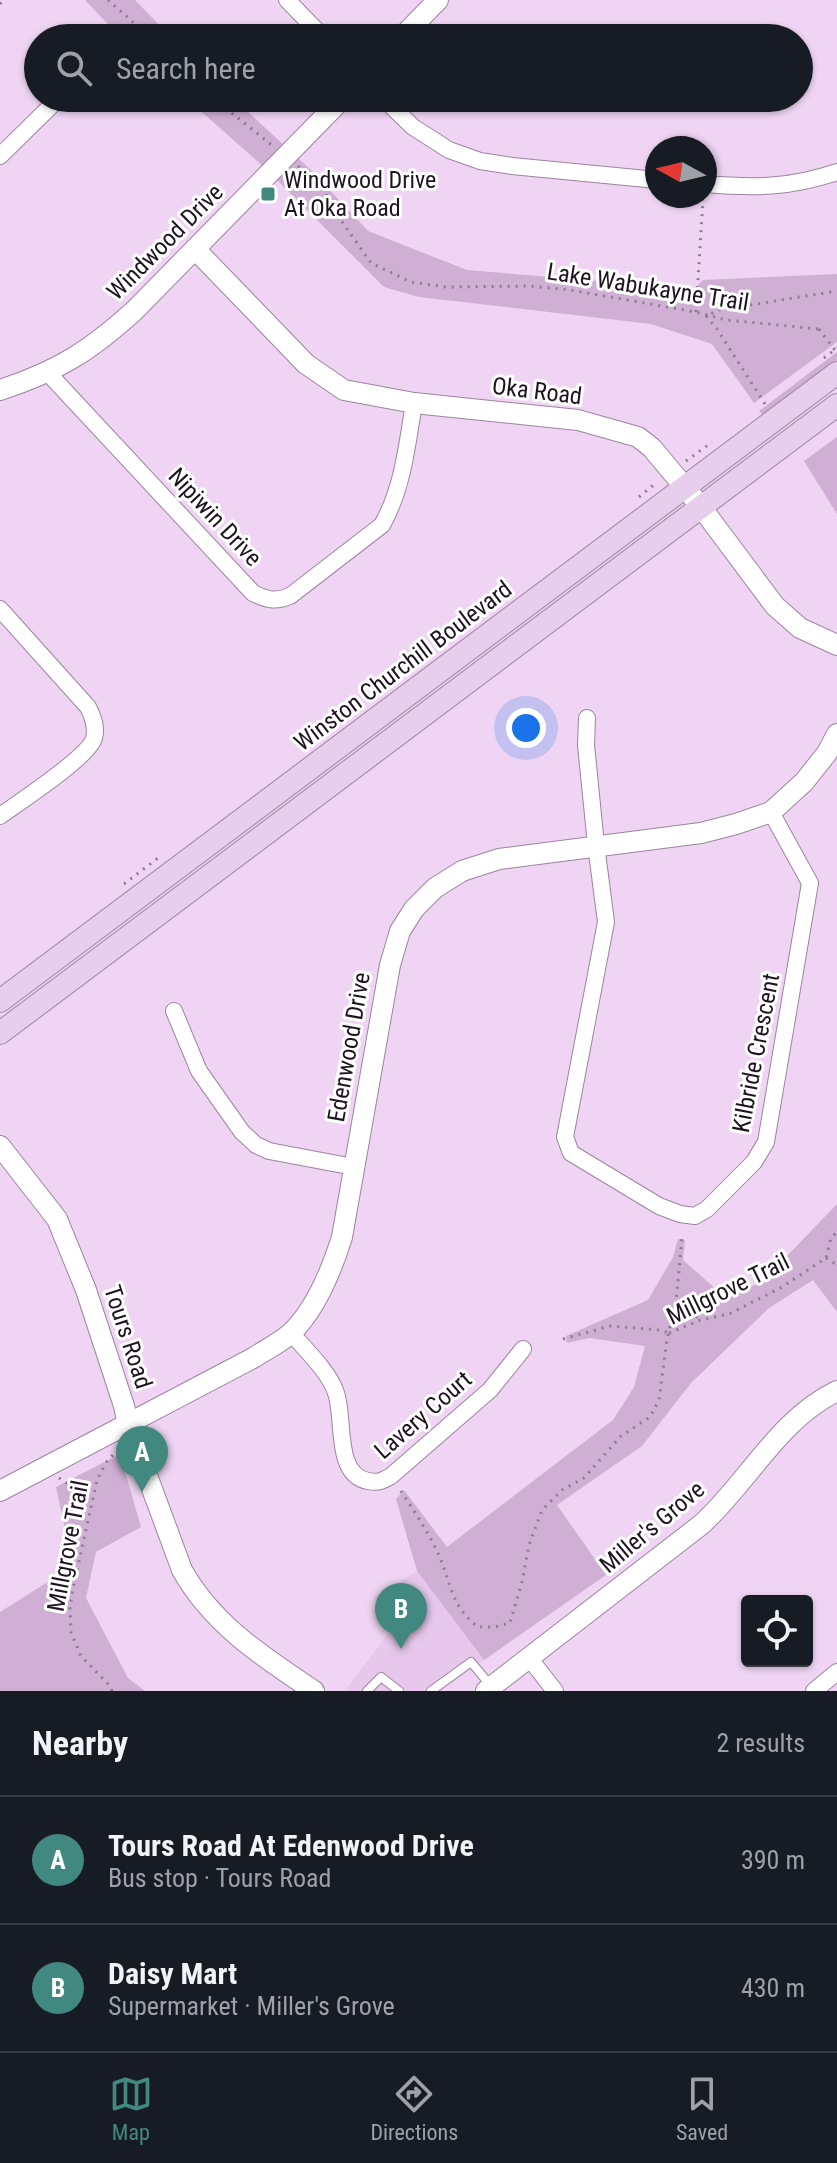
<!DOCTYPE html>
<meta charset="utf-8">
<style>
body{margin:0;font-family:"Roboto Condensed",sans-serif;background:#20242c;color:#f1f3f6}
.controls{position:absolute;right:24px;bottom:24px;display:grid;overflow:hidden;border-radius:8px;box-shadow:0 2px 6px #0004}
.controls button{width:72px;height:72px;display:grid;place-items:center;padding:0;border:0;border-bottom:2px solid #363941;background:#171b24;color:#f1f3f6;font:40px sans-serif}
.compass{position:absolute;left:645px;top:136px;width:72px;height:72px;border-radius:50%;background:#171b24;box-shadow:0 2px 6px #0004;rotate:278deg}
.you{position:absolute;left:526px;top:728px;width:28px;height:28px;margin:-20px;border:6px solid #fff;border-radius:50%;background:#1a73e8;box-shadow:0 0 0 12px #1a73e833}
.badge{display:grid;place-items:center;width:52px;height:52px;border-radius:50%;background:#418880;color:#fff;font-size:26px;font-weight:700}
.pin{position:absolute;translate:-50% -66px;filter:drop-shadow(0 2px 4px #0008)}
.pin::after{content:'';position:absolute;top:42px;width:28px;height:24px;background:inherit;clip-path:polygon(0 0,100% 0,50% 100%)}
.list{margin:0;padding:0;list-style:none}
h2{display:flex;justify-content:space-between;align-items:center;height:104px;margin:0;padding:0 32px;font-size:34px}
h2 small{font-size:26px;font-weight:400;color:#9ea1a6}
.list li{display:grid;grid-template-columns:52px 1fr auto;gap:24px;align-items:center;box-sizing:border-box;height:128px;padding:0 32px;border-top:2px solid #363941}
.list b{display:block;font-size:30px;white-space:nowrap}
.list p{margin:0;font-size:26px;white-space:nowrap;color:#9ea1a6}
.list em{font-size:26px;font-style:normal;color:#9ea1a6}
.icon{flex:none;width:44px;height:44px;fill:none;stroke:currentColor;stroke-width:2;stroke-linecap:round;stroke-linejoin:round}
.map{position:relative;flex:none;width:837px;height:1691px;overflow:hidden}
.search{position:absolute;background:#171b24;box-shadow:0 2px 6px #0004;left:24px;right:24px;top:24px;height:88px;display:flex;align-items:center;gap:20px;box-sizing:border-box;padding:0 28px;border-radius:44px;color:#9ea1a6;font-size:30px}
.sheet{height:360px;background:#171b24}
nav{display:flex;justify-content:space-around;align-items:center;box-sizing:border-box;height:112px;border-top:2px solid #363941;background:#171b24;font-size:22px;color:#9ea1a6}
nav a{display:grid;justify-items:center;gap:4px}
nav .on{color:#418880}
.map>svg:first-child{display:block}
.built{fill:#e7c8ec}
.green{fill:#cfafd4}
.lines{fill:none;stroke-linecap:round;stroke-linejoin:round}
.service-casing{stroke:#9c84a0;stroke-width:10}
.minor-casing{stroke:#9c84a0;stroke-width:18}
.tertiary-casing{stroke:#9c84a0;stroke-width:22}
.secondary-casing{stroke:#9c84a0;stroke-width:24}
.path{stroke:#8d7b90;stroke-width:3;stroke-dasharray:2 6;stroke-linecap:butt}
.service{stroke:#fff;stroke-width:8}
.minor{stroke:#fff;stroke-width:16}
.tertiary{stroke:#fff;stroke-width:20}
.secondary{stroke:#e8ceed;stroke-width:22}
.path-bridge{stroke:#8d7b90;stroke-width:3;stroke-dasharray:2 6;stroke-linecap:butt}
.poi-dot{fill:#418880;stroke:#fff;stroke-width:3}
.labels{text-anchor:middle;stroke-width:6;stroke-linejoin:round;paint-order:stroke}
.poi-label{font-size:24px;fill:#1d141e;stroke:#fff;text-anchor:start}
.street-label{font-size:24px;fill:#1d141e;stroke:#fff}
</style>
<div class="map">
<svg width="837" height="1691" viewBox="0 0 837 1691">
<rect width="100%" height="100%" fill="#efd5f3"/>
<polygon class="built" points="417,1571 484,1660 441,1691 349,1691 346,1689 389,1633 374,1597"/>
<g class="green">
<polygon points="85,0 135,0 172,38 121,38"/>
<polygon points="186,98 233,98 311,170 368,231 467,270 694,289 703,280 837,274 837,342 754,403 712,344 651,324 419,297 384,287 265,168"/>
<polygon points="837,352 837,360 763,415 759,411"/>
<polygon points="837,437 837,514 804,461"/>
<polygon points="837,1204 837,1312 813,1280 769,1308 691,1383 642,1446 557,1505 606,1575 484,1660 417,1571 396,1499 404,1490 447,1547 613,1420 634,1387 645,1346 589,1338 567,1343 566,1336 648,1300 673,1257 678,1239 685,1240 683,1260 725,1297 762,1282"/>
<polygon points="120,1454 141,1527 96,1552 86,1598 128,1678 145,1691 0,1691 0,1612 73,1566 56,1487"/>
</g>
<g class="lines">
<g class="service-casing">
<g id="service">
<polyline points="367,1691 381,1677 399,1691"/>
<polyline points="431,1691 471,1662 491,1686"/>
</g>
</g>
<g class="minor-casing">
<g id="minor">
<polyline points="287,0 324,38"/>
<polyline points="383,98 413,127 449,150 480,161 512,166 657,180"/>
<polyline points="0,156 59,98"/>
<path d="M705,184C755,188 789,188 837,172"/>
<path d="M48,373L253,593C267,600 275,602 290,596L382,525C403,488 407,445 414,403"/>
<path d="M0,609L88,707C93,717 97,727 94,738C90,756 18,803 0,816"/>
<polyline points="587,718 586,745 596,845 606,922 565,1137 571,1153 659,1206 680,1214 695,1216 707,1209 754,1162 766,1142 810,883 771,812"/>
<polyline points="174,1011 199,1071 242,1132 256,1145 269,1151 354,1167"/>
<path d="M291,1333C305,1349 330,1373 336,1393C345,1418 334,1475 368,1481C379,1483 382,1481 391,1476L490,1390L523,1349"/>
<polyline points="530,1659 555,1691"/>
<polyline points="814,1691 837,1672"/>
</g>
</g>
<g class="tertiary-casing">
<g id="tertiary">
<polyline points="401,38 438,0"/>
<polyline points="195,249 306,364 344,390 414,403 578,420 638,437 652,448 701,507 775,606 800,628 837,645"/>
<path d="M0,390C58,371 90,351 135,310L343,98"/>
<path d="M0,1146L57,1219L86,1290L124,1406L128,1424L182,1570C212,1624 263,1657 314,1691"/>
<path d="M0,1491L253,1358C265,1350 280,1343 291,1333C316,1309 332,1269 342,1237L390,965L400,931L414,909L435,888L462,871L499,859L701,833L736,824L771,812L804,782L827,753L837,734"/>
<path d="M486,1691L702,1524C748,1482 779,1419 837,1391"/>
</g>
</g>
<g class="secondary-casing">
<g id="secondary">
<polyline points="0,1001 837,373"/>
<polyline points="0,1033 837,405"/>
</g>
</g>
<g class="path">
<polyline points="108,0 151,38"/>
<polyline points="0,4 3,0"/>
<polyline points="120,38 135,22"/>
<polyline points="213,98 273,146"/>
<polyline points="298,166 323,188 331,206 371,263 411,282 446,287 529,286 570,290 696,312 726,320 819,329"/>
<polyline points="696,312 703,200"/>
<polyline points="824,358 837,348"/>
<polyline points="765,404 717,329 706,316 719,310 837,291"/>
<polyline points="686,461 712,442"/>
<polyline points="639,497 657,482"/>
<polyline points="124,884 162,855"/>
<polyline points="826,1258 837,1265"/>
<polyline points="676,1303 700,1319"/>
<polyline points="669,1333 701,1320 729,1314 782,1287 826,1258 831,1238 837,1232"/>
<polyline points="563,1339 610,1326 660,1330 669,1333"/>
<polyline points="59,1478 93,1500"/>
<path d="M401,1491C412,1508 424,1526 434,1545C451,1576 447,1603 478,1627H495L510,1623L522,1582L529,1545L542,1510L562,1490L584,1478L621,1436L650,1417L659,1400L667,1339L676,1303L682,1237"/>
<polyline points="112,1691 111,1687 81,1656 71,1633 70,1608 72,1593 97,1480 107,1461 120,1448"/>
</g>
<use href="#service" class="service"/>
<use href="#minor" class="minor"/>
<use href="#tertiary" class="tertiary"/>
<use href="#secondary" class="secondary"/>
<polyline class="path-bridge" points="819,329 837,353"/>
</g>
<rect class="poi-dot" x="260" y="186" width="16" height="16" rx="4"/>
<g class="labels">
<g class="poi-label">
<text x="284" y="188">Windwood Drive<tspan x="284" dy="28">At Oka Road</tspan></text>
</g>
<g class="street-label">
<text transform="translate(165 242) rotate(-45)" y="8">Windwood Drive</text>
<text transform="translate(648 287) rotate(9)" y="8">Lake Wabukayne Trail</text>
<text transform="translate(537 391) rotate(7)" y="8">Oka Road</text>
<text transform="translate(215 517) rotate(47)" y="8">Nipiwin Drive</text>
<text transform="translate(403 666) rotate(-37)" y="8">Winston Churchill Boulevard</text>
<text transform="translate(349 1047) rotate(-80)" y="8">Edenwood Drive</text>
<text transform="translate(756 1053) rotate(-79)" y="8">Kilbride Crescent</text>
<text transform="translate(728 1289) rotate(-26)" y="8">Millgrove Trail</text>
<text transform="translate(128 1337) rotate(72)" y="8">Tours Road</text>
<text transform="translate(423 1415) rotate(-41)" y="8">Lavery Court</text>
<text transform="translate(652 1527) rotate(-40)" y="8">Miller's Grove</text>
<text transform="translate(68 1546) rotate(-79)" y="8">Millgrove Trail</text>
</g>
</g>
</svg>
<div class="controls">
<button><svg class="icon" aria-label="locate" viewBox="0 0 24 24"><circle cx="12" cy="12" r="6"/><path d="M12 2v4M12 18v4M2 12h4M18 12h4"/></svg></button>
</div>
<svg class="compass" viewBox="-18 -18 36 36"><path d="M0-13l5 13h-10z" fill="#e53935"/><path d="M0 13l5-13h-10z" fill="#9ea1a6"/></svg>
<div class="you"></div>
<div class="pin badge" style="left:142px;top:1492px">A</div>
<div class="pin badge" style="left:401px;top:1649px">B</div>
<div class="search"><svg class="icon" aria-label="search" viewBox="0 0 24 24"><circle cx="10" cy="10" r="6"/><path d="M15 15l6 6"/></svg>Search here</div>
</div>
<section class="sheet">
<h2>Nearby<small>2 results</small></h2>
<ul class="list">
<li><span class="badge">A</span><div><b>Tours Road At Edenwood Drive</b><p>Bus stop · Tours Road</p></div><em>390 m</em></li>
<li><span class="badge">B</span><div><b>Daisy Mart</b><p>Supermarket · Miller's Grove</p></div><em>430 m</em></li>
</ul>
</section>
<nav>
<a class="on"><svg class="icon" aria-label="map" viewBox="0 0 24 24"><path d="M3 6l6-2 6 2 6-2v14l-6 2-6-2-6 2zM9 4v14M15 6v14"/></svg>Map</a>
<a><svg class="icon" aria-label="directions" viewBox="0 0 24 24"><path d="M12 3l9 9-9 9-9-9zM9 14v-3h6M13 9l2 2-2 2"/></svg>Directions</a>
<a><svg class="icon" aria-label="saved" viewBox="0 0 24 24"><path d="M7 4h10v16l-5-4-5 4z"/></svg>Saved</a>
</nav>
